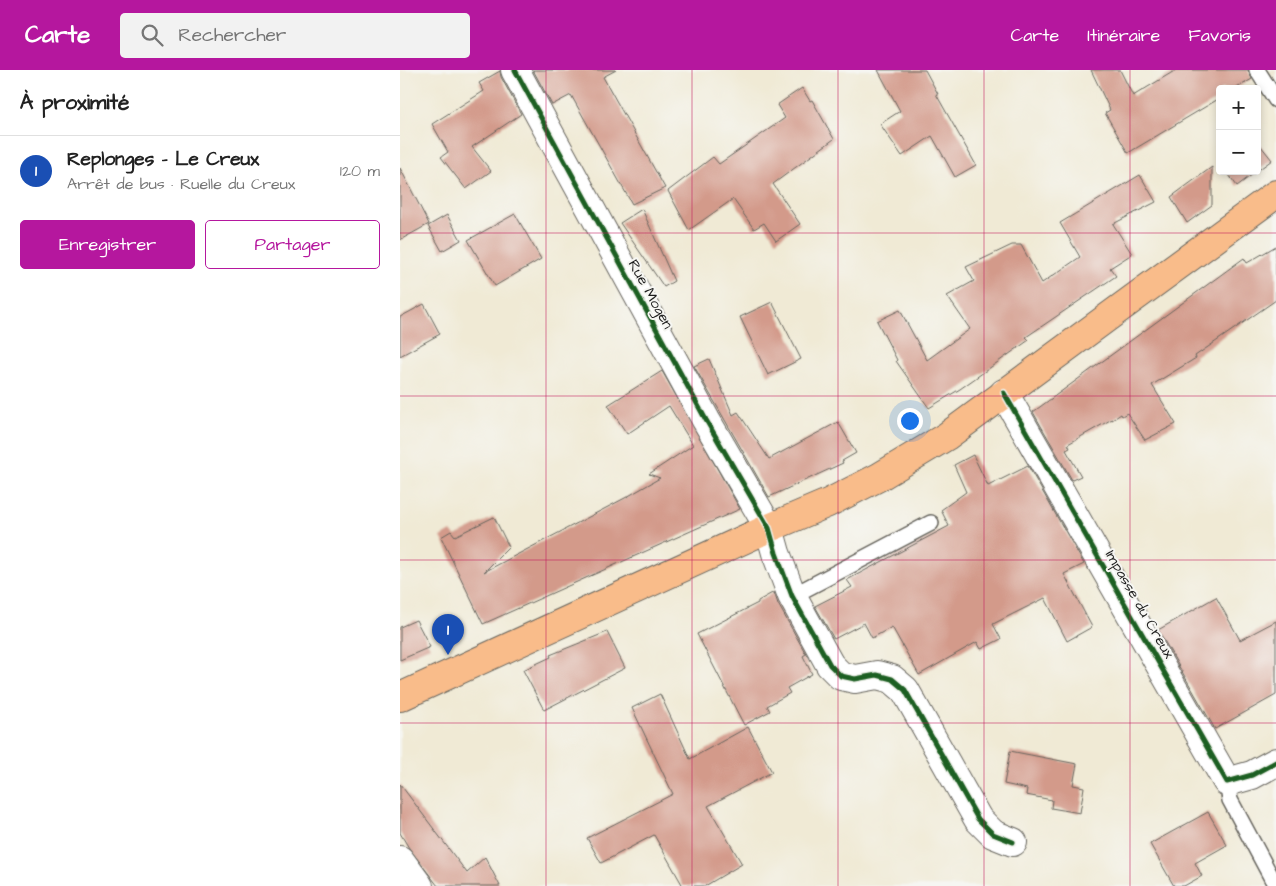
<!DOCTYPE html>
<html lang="fr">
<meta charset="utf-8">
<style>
body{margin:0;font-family:"Architects Daughter",sans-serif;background:#f2f2f2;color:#222}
.controls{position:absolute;right:15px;top:15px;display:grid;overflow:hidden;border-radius:5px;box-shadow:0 2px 8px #0003}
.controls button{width:45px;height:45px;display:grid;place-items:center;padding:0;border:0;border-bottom:1px solid #e0e0e0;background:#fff;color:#222;font:25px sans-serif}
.you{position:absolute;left:509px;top:350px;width:18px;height:18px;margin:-12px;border:4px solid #fff;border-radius:50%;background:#1a73e8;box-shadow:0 0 0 8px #1a73e833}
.badge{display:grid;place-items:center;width:32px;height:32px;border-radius:50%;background:#b5179e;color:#fff;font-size:16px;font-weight:700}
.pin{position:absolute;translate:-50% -41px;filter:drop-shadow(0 1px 2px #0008)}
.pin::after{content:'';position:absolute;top:26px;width:18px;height:15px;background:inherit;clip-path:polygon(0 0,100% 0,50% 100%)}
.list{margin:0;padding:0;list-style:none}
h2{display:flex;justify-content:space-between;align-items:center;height:65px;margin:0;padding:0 20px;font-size:21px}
h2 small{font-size:16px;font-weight:400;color:#767676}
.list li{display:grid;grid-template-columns:32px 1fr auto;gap:15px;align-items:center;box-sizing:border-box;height:70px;padding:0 20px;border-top:1px solid #e0e0e0}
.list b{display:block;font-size:19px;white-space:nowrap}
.list p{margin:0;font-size:16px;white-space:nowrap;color:#767676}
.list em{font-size:16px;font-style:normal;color:#767676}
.actions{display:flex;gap:10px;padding:15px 20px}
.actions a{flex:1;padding:11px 0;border:1px solid #b5179e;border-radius:5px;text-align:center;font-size:18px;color:#b5179e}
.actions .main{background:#b5179e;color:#fff}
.icon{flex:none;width:28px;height:28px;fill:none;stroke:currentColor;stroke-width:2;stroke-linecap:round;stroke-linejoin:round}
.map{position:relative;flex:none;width:876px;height:816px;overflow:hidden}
header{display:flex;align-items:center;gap:30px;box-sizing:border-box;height:70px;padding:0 25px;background:#b5179e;color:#fff}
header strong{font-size:24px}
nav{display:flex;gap:28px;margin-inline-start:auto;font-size:18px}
.search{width:350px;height:45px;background:#f2f2f2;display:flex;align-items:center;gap:12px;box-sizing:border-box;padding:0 18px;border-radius:5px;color:#767676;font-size:19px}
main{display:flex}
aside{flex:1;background:#fff}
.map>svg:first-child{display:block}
.building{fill:#d39a8a}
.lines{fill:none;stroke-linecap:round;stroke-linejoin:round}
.service-casing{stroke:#66645d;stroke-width:18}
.minor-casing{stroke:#66645d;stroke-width:30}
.primary-casing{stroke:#66645d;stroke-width:30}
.service{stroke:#fff;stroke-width:15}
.minor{stroke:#fff;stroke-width:28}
.primary{stroke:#f9bc8a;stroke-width:28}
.cycleway-casing{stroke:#f6f6f2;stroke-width:8}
.cycleway{stroke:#1b5e20;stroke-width:5}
.grid{fill:none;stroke:#c2185b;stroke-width:1;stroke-opacity:0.55}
.labels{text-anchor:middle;stroke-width:4;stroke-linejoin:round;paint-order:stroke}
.street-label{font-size:15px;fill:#1c1c1c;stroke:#f6f6f2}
</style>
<header>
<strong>Carte</strong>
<div class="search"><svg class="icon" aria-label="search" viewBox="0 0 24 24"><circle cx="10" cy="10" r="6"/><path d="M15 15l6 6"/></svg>Rechercher</div>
<nav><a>Carte</a><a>Itinéraire</a><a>Favoris</a></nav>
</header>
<main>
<aside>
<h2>À proximité<small></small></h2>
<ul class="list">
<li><span class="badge" style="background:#1a4fb4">1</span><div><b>Replonges - Le Creux</b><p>Arrêt de bus · Ruelle du Creux</p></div><em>120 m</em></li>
</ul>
<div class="actions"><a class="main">Enregistrer</a><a>Partager</a></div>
</aside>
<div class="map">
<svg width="876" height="816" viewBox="0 0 876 816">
<rect width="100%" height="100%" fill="#f6f6f2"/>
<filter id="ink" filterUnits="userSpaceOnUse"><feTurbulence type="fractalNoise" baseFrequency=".02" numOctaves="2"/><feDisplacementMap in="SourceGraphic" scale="10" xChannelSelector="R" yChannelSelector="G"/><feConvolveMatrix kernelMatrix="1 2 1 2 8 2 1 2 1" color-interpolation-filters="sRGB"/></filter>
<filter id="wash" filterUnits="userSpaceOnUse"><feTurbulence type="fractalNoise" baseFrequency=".0096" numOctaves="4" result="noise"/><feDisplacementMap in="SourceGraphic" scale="20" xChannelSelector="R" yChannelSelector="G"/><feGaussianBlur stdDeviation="1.12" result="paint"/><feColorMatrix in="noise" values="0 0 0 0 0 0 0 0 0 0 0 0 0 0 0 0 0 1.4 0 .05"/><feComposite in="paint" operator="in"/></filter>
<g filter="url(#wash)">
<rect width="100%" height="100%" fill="#f0ead5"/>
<g id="blocks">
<g class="building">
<polygon points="133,0 216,0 203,7 265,118 232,134 171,25 152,35"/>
<polygon points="478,0 525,0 538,24 536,24 576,95 555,107 532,66 502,86 480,54 500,41"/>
<polygon points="691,0 720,0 733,26 776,0 848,0 852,9 835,19 820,19 820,28 728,83 705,43 710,40"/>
<polygon points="100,1 101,7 121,44 72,77 91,101 66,119 41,87 48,82 32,54 84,21 79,13"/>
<polygon points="402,18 410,31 412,30 434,69 373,114 400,154 376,171 364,153 354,159 333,129 289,160 268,121 313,87 319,94 385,48 377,35"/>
<polygon points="857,71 872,90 857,101"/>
<polygon points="812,97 812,135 787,153 771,127"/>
<polygon points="0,98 29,154 0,170"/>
<polygon points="826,101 857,101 837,116"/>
<polygon points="740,105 756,132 713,154 732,184 710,198 716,206 626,267 629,270 560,319 529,338 496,291 497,290 477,251 500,240 527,290 570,259 547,226 574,211 566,197 612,175 621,175 642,213 680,187 660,153"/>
<polygon points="242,139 274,211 264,217 220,153"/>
<polygon points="115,144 141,189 95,216 68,170"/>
<polygon points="47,145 61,170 42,181 28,156"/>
<polygon points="876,176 876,230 795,286 796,288 752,315 776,354 745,370 727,343 722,346 721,344 712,350 712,349 668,374 670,378 666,380 681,406 672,410 633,342 844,188 847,193"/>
<polygon points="372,232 401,289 368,305 340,247"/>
<polygon points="24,234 40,264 0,286 0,247"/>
<polygon points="309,289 333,345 338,342 369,389 438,352 456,383 442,391 443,393 369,427 294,296"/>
<polygon points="262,301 340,439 83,554 41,467 51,461 55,466 94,447 109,477 84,502 225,428 260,408 249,404 293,375 269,336 227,364 208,335"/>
<polygon points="573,385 588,416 628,396 684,494 664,504 692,557 667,571 645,528 593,554 601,569 581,579 577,572 519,605 492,557 472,568 464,553 434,569 415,536 452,517 447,510 549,456 541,440 566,422 554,395"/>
<polygon points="374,522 378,534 406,584 403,586 412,604 387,618 390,623 367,636 370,641 344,655 297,564 358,533 358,531"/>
<polygon points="816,527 840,570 876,551 876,625 815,659 758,560"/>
<polygon points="16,550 30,577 0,590 0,557"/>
<polygon points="207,562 225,598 144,640 123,600 151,587 150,585"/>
<polygon points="260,624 290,689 348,657 372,702 308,736 342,794 305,816 283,816 254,765 201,793 187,768 273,724 232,638"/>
<polygon points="610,681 677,694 673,715 684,717 680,743 651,738 652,730 626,725 627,719 604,714"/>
<polygon points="0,714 67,803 85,787 100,816 38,816 9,778 0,763"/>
<polygon points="808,742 827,775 795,793 802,806 784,816 774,816 750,774"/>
</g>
</g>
</g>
<g filter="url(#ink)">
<use href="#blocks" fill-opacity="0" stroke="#66645d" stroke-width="1"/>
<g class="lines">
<g class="service-casing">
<g id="service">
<polyline points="857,0 876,30"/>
<polyline points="392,526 531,453"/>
<polyline points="827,712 830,730 876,816"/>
</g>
</g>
<g class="minor-casing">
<g id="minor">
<polyline points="115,0 306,350 369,458 376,483 392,526 430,595 441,606 455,609 477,605 492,609 505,620 578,749 593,764 613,772"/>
<polyline points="604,323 827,712 852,705 876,692"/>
<polyline points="0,790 19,816"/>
</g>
</g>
<g class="primary-casing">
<polyline id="primary" points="0,627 369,458 428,433 479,407 547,366 708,247 876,124"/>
</g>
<use href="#service" class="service"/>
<use href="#minor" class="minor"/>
<use href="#primary" class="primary"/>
<g class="cycleway-casing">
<g id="cycleway">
<polyline points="115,0 306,350 369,458 376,483 392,526 430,595 441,606 455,609 477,605 492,609 505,620 578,749 593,764 613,772"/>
<polyline points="604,323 827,712 852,705 876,692"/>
</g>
</g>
<use href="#cycleway" class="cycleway"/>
</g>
</g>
<path class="grid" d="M146,0V816M292,0V816M438,0V816M584,0V816M730,0V816M0,163H876M0,326H876M0,490H876M0,653H876"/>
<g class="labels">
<g class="street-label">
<text transform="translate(251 224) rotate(61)" y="5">Rue Mogen</text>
<text transform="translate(740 534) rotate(60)" y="5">Impasse du Creux</text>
</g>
</g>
</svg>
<div class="controls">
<button>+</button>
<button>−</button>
</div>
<div class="you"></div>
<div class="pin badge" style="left:48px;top:585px;background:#1a4fb4">1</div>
</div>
</main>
